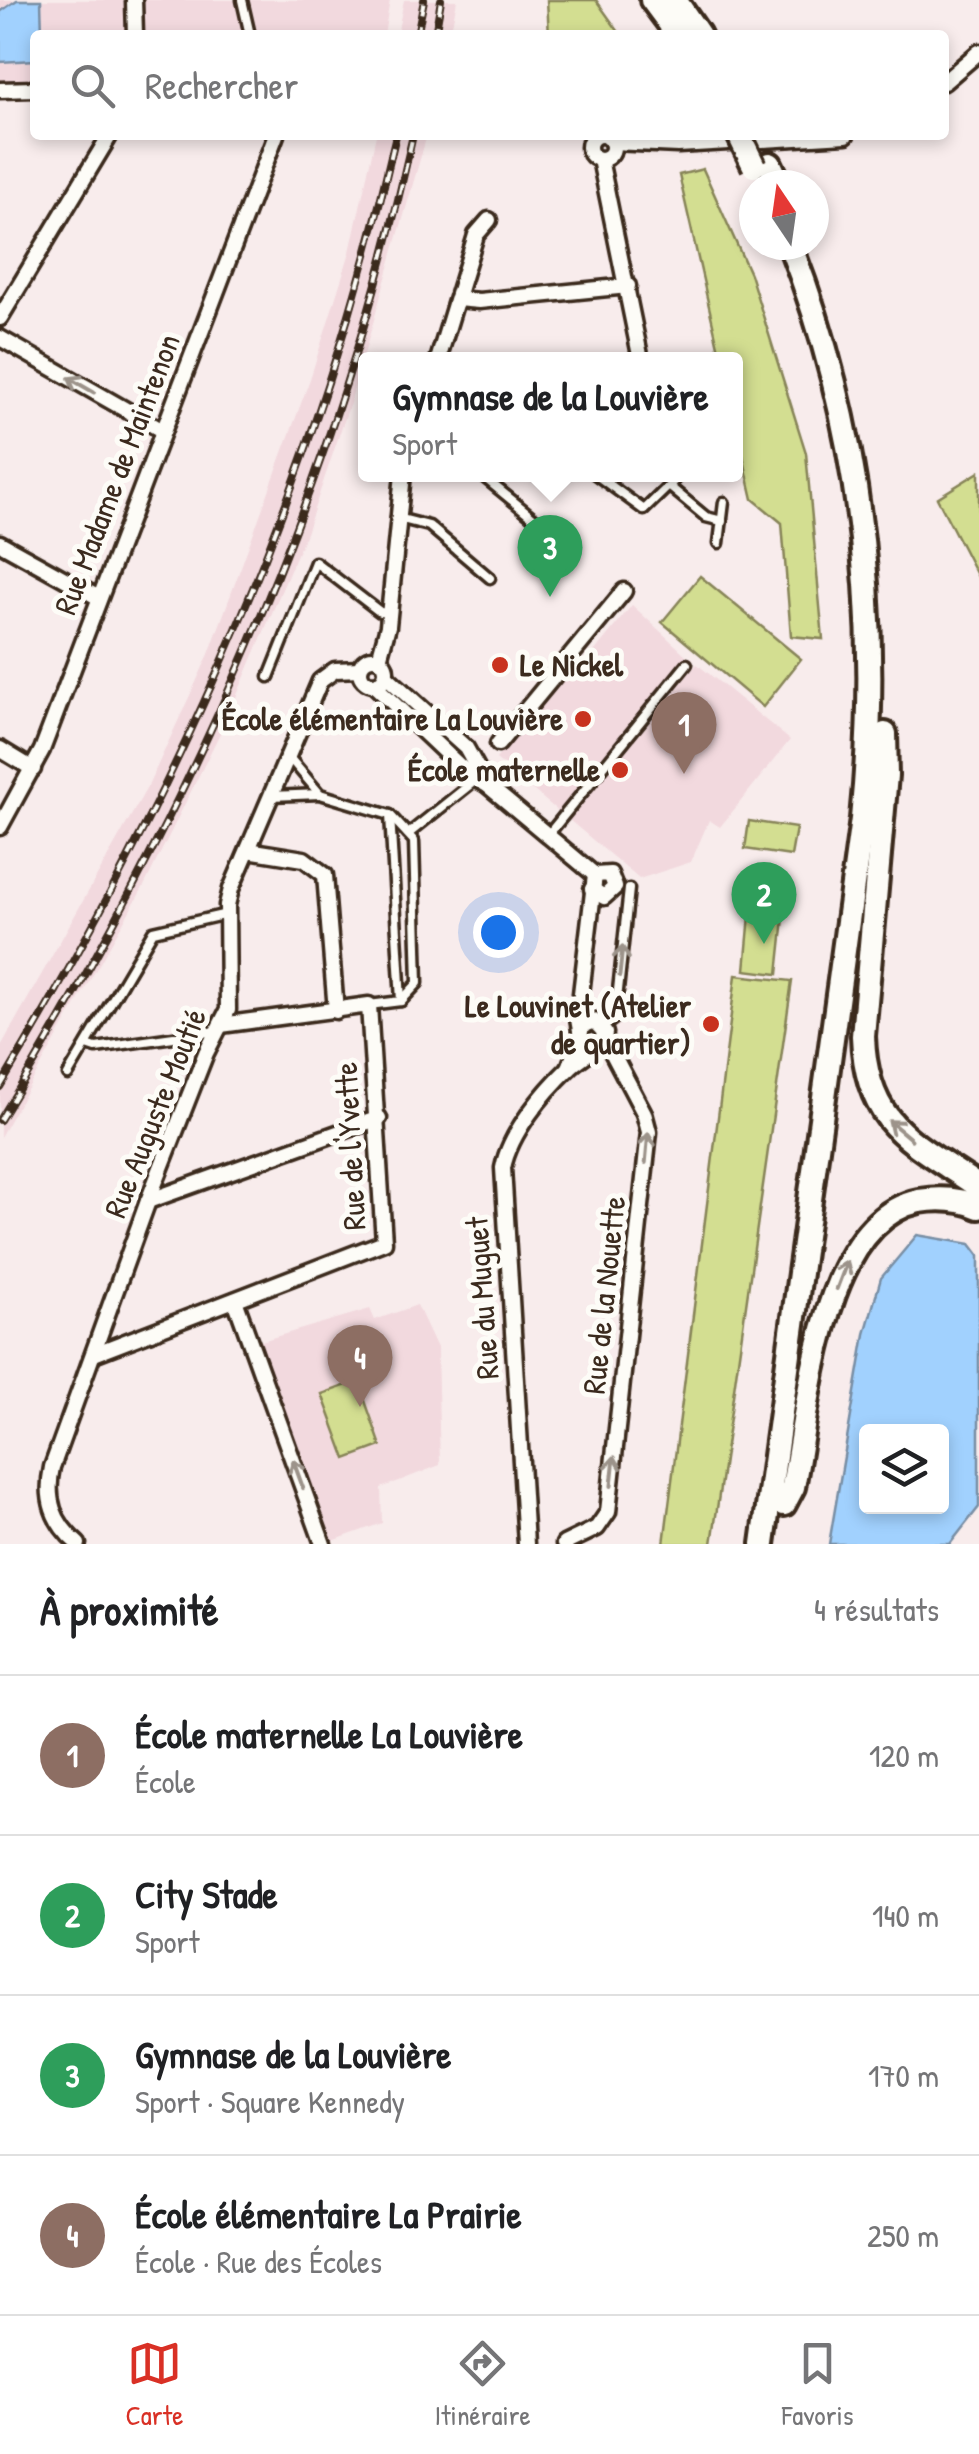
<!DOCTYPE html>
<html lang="fr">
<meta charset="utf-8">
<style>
body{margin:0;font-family:"Patrick Hand",sans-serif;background:#f6f6f6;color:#202124}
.controls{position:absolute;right:30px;bottom:30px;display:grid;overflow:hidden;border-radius:10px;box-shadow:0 5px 15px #0003}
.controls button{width:90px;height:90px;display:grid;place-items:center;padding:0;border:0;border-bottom:2px solid #e0e0e0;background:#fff;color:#202124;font:50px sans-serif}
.compass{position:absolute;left:739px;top:170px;width:90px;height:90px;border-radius:50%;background:#fff;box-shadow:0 5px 15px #0003;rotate:347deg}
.you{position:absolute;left:498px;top:932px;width:35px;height:35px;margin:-25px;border:8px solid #fff;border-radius:50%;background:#1a73e8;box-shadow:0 0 0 15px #1a73e833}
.badge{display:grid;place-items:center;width:65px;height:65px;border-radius:50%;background:#d93025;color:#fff;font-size:32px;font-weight:700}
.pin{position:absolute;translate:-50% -82px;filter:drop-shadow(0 2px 5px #0008)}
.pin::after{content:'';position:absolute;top:52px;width:35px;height:30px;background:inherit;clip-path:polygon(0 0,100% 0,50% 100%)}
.popup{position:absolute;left:358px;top:352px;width:385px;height:130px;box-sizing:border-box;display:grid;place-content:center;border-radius:10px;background:#fff;filter:drop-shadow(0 2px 8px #0005);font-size:32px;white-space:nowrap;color:#757577}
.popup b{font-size:38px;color:#202124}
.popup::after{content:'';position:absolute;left:50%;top:100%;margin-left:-20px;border:20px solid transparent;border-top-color:#fff}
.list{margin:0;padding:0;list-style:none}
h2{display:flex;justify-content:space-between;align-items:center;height:130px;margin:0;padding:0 40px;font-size:42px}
h2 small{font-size:32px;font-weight:400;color:#757577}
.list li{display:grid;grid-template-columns:65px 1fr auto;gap:30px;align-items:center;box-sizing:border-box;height:160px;padding:0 40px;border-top:2px solid #e0e0e0}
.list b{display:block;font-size:38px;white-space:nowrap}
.list p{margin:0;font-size:32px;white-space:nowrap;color:#757577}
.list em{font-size:32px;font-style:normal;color:#757577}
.icon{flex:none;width:55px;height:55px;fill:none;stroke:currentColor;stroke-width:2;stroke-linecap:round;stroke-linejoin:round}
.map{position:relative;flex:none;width:979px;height:1544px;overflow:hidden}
.search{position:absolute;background:#fff;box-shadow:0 5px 15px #0003;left:30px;right:30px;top:30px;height:110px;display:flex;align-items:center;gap:25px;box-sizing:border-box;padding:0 35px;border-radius:10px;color:#757577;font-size:38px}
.sheet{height:770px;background:#fff}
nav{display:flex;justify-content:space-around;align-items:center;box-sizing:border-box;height:140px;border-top:2px solid #e0e0e0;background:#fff;font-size:28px;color:#757577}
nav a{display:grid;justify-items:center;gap:5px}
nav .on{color:#d93025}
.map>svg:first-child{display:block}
.built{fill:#f2d9de}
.green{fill:#d3de91;stroke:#878458;stroke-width:2.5}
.water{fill:#a1d1fe;stroke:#788ea4;stroke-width:2.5;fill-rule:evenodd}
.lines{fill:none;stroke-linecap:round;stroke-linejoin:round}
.lane-casing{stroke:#3b2a1e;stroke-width:15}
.street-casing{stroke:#3b2a1e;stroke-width:21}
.primary-casing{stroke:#3b2a1e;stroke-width:30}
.lane{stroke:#fdfcf7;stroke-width:8}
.street{stroke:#fdfcf7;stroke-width:14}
.primary{stroke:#fdfcf7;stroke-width:22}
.rail-casing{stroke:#3b2a1e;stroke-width:8}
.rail{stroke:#fdfcf7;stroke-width:4;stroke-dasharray:11;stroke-linecap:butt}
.primary-bridge-casing{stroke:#3b2a1e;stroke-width:30;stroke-linecap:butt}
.primary-bridge{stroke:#fdfcf7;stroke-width:22}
.oneway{stroke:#9c938a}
.poi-dot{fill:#c8321e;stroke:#fdfcf7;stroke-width:4}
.labels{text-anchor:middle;stroke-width:10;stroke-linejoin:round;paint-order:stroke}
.street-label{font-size:32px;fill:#3b2a1e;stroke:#fdfcf7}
.poi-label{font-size:32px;font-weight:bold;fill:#3b2a1e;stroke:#fdfcf7;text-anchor:end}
</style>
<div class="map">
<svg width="979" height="1544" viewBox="0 0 979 1544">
<rect width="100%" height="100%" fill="#f8ecec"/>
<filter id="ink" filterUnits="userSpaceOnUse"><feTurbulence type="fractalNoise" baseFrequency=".01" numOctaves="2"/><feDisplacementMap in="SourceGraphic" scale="20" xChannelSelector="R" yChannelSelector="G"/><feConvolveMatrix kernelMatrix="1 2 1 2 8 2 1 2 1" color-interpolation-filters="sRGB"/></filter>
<g filter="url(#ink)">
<g class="built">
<polygon points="0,0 390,0 384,35 35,35 35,83 0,85"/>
<polygon points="404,0 457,0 450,35 397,35"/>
<polygon points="376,135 427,135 350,403 306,533 225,723 144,886 0,1137 0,1048 149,784 209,654 310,379 350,252"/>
<polygon points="632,605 687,656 559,812 496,759 567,674 573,678"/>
<polygon points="697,664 790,740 720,827 709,820 691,862 639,879 568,819"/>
<polygon points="417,1305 437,1348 440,1465 381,1488 382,1523 330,1542 258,1342 370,1309 375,1320"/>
</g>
<g class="green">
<polygon points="547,0 596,0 621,35 549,35"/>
<polygon points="703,169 750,274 806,453 823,639 791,636 782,523 753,499 735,421 735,360 721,359 679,175"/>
<polygon points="979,472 979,579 937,498"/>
<polygon points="700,576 801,659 763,707 662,622"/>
<polygon points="749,821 796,828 791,856 745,849"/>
<polygon points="750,915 784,918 778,974 745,970"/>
<polygon points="736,975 792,981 712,1544 664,1544"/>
<polygon points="358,1381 381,1446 346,1459 322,1394"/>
</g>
<g class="water">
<polygon points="17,0 41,0 42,35 35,35 35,60 0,62 0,12"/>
<path d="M917,1235L970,1244L979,1256V1507L950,1544H829L865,1334L881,1278ZM866,1432H942V1506H866Z"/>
</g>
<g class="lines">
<g class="lane-casing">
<g id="lane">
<polyline points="242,0 250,35"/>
<polyline points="480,474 563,542"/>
<polyline points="595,474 644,510 681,474"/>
<polyline points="670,487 706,517 722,521"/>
<polyline points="398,518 429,526 490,578"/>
<polyline points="719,543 724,502"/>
<polyline points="269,677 315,562 380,612 389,613"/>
<polyline points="288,756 320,794 390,815 414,841 418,983 401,1001"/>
<polyline points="271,796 320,794"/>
<polyline points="408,834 477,779"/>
<polyline points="548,835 687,664"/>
<polyline points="369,1005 401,1001 390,815"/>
<polyline points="603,1027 615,1018 629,889"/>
<polyline points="87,1045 96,1048 216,1031"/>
<polyline points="68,1075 153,931 227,914"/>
</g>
</g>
<g class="street-casing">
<g id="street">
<polyline points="134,0 135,35"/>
<polyline points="944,82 979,52"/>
<polyline points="0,90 35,89"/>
<circle cx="601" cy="147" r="12"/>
<polyline points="612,142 678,145 846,135"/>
<polyline points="600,159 641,360"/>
<polyline points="457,299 479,301 628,286"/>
<polyline points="0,318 110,135"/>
<polyline points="0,338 163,431"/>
<polyline points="438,360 476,235 489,220"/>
<polyline points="0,543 99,598"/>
<circle cx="373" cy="671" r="13"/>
<polyline points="379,659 388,626 403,474"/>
<polyline points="386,676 466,748 486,784"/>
<polyline points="373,684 469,775 486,784 595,875"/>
<polyline points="498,744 624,591"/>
<polyline points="0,749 33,769"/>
<polyline points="0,827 42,750 276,135"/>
<polyline points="248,850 304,859 325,875 336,1011"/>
<polyline points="592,889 604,897 615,887 610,874 595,875"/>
<polyline points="569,1068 581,1036 578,1019 595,875"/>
<polyline points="148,1201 379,1118"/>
<polyline points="235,1300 323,1544"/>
<polyline points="94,1354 384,1242 369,1005 221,1025"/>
<path d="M78,1544C53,1523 45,1499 52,1467L148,1201L206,1053L228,1010L227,905L231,889L320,681L335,670L360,669"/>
<path d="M526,1544L503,1168C510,1132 544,1092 570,1067C582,1056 600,1048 605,1033L594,1021L584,1025L580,1032"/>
<polyline points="564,1544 597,1528 608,1512 649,1132 644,1113 604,1037"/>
</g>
</g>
<g class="primary-casing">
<g id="primary">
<polyline points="652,0 678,35"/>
<polyline points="675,0 699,35"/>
<polyline points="770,164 780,185"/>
<path d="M885,734L886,775L863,1036C866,1126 912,1141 979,1187"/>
<path d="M784,1504L793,1487C809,1406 821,1221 919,1201C939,1198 961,1199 979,1207"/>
<path d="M763,1544L862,819C882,623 862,429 790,245"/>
</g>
</g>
<use href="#lane" class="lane"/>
<use href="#street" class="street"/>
<use href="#primary" class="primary"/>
<g class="rail-casing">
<g id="rail">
<polyline points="417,35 424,0"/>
<polyline points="435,35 441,0"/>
<path d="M0,1087C181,787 318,479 396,135"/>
<path d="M0,1120C189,813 336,488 413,135"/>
</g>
</g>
<use href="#rail" class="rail"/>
<g class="primary-bridge-casing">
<polyline id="primary-bridge" points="739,135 754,166"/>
</g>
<use href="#primary-bridge" class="primary-bridge"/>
</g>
<defs><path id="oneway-shaft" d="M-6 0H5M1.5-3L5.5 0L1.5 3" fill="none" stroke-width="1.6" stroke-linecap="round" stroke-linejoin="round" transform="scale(2.5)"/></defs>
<g class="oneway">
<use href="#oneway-shaft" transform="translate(81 385) rotate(-150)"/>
<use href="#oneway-shaft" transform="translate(621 961) rotate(-84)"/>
<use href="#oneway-shaft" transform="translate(900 1130) rotate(-140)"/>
<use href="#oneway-shaft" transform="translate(647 1148) rotate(-85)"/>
<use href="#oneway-shaft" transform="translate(842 1275) rotate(-69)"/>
<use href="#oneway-shaft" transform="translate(613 1471) rotate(-84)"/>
<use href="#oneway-shaft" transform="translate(298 1474) rotate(-110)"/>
</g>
</g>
<g class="poi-dot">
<circle cx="500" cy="665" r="10"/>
<circle cx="583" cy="719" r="10"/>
<circle cx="620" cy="770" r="10"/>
<circle cx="711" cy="1024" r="10"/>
</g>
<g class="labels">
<g class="street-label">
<text transform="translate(117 474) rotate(-69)" y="11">Rue Madame de Maintenon</text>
<text transform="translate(155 1113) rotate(-68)" y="11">Rue Auguste Moutié</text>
<text transform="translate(350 1146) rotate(-93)" y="11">Rue de l'Yvette</text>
<text transform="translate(604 1295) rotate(-84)" y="11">Rue de la Nouette</text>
<text transform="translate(482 1298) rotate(-94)" y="11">Rue du Muguet</text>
</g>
<g class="poi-label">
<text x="520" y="676" text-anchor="start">Le Nickel</text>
<text x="563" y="730">École élémentaire La Louvière</text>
<text x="600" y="781">École maternelle</text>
<text x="691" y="1017">Le Louvinet (Atelier<tspan x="691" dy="37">de quartier)</tspan></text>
</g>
</g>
</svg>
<div class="controls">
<button><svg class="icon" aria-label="layers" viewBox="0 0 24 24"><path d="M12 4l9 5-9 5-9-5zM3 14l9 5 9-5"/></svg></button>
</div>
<svg class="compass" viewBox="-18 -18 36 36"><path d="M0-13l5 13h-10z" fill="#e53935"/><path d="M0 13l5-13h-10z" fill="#757577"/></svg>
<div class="you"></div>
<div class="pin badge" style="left:684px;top:774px;background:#8d6e63">1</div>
<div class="pin badge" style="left:764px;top:944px;background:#2e9e5b">2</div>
<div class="pin badge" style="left:550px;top:597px;background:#2e9e5b">3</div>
<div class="popup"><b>Gymnase de la Louvière</b>Sport</div>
<div class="pin badge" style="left:360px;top:1407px;background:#8d6e63">4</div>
<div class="search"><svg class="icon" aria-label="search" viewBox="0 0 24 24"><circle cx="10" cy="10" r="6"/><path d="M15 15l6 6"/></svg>Rechercher</div>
</div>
<section class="sheet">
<h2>À proximité<small>4 résultats</small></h2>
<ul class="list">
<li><span class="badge" style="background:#8d6e63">1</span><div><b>École maternelle La Louvière</b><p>École</p></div><em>120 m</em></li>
<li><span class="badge" style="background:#2e9e5b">2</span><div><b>City Stade</b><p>Sport</p></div><em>140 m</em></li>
<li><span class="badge" style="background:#2e9e5b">3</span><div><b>Gymnase de la Louvière</b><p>Sport · Square Kennedy</p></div><em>170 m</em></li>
<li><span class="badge" style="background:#8d6e63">4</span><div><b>École élémentaire La Prairie</b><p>École · Rue des Écoles</p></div><em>250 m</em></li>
</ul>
</section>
<nav>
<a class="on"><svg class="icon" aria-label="map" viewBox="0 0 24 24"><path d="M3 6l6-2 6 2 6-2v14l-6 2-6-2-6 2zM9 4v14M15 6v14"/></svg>Carte</a>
<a><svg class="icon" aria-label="directions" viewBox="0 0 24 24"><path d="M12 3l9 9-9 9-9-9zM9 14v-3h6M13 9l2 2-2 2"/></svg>Itinéraire</a>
<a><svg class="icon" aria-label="saved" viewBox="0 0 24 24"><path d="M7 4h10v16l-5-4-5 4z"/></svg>Favoris</a>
</nav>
